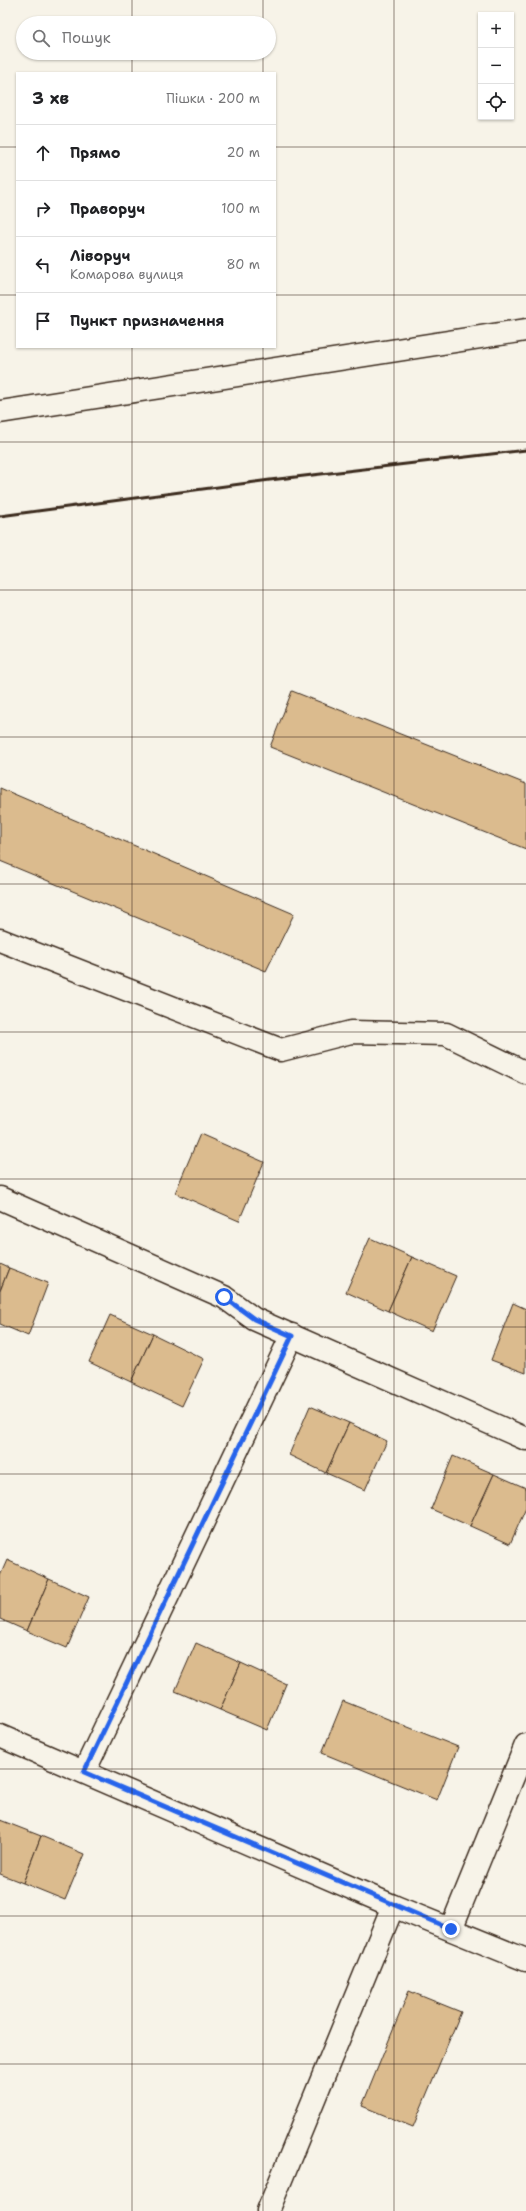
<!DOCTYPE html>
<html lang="uk">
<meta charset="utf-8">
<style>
body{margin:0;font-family:"Shantell Sans",sans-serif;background:#f2f2f2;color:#202124}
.controls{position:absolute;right:12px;top:12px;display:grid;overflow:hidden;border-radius:0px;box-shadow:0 1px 3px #0004}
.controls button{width:36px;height:36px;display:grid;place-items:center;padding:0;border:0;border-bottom:1px solid #e0e0e0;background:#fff;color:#202124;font:20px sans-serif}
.stop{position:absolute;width:12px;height:12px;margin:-9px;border:3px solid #2563eb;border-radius:50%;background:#fff}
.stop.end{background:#2563eb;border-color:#fff;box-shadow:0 1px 4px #0008}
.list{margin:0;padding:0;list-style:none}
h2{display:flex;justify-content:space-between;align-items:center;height:52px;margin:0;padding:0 16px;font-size:17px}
h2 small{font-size:13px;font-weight:400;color:#757577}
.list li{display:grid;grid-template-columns:26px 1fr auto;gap:12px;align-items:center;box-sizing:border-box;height:56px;padding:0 16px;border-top:1px solid #e0e0e0}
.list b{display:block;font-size:15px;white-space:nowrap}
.list p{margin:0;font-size:13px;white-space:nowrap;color:#757577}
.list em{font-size:13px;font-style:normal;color:#757577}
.icon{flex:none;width:22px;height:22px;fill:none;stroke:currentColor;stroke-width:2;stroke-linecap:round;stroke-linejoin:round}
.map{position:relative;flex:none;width:526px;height:2211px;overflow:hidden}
.search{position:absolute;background:#fff;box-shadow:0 1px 3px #0004;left:16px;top:16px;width:260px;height:44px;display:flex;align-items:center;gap:10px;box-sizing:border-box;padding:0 14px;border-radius:22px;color:#757577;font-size:15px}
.panel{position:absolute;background:#fff;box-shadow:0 1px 3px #0004;left:16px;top:72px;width:260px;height:276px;border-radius:0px}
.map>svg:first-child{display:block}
.building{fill:#dbbb8e;stroke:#3b2a1e}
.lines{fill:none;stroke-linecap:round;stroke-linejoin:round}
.minor-casing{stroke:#3b2a1e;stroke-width:25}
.major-casing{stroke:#3b2a1e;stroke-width:25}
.minor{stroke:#f7f3e8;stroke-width:22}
.major{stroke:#f7f3e8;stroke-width:22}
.rail{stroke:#3b2a1e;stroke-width:3}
.route{stroke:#2563eb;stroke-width:5}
.grid{fill:none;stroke:#3b2a1e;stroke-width:1;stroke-opacity:0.55}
</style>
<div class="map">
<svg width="526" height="2211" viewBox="0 0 526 2211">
<rect width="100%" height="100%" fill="#f7f3e8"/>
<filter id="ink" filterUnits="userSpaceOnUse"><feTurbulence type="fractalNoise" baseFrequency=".025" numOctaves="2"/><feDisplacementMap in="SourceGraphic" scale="8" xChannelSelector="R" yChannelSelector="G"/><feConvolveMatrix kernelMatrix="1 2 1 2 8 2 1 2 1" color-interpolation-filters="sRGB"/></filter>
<g filter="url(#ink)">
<g class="building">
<polygon points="292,691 526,784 526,849 270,747"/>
<polygon points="0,788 294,914 266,971 0,861"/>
<polygon points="200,1134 264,1162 239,1221 175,1193"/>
<polygon points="370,1238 412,1257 388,1311 346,1292"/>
<polygon points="412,1257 456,1276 432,1331 388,1311"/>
<polygon points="0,1264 9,1268 0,1291"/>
<polygon points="9,1268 48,1283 28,1336 0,1324 0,1291"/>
<polygon points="513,1303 526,1309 526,1373 491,1360"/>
<polygon points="110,1315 153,1334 131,1382 89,1362"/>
<polygon points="153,1334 204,1359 182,1406 131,1382"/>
<polygon points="310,1406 349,1423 326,1473 289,1455"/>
<polygon points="349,1423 387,1441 365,1490 326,1473"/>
<polygon points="453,1456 494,1474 470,1526 431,1509"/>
<polygon points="494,1474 526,1488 526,1508 510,1544 470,1526"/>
<polygon points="7,1560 49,1579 27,1631 0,1619 0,1576"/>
<polygon points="49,1579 89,1597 67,1648 27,1631"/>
<polygon points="196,1643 241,1663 220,1710 175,1691"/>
<polygon points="241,1663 286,1684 267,1730 220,1710"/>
<polygon points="343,1701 458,1747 437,1800 322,1753"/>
<polygon points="0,1820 41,1836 23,1883 0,1874"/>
<polygon points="41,1836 84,1854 65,1900 23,1883"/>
<polygon points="409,1991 461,2012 413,2127 362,2106"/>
</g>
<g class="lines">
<g class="minor-casing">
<g id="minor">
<polyline points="0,940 281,1050 351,1032 446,1034 526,1073"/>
<polyline points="0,1198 224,1297 254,1319 526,1439"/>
<polyline points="0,1736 393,1906 526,1960"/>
<polyline points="84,1772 292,1335"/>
<polyline points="451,1929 526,1745"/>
<polyline points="268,2211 393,1906"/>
</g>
</g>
<g class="major-casing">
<polyline id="major" points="0,412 526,330"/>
</g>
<use href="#minor" class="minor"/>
<use href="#major" class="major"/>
<polyline class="rail" points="0,516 270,480 526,450"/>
</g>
</g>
<g class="lines" filter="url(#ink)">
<polyline class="route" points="224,1297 254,1319 292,1336 84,1772 451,1929"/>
</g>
<path class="grid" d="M132,0V23M263,0V23M394,0V2211M132,53V73M263,53V73M0,147H17M275,147H526M0,295H17M275,295H526M132,347V2211M263,347V2211M0,442H526M0,590H526M0,737H526M0,884H526M0,1032H526M0,1179H526M0,1327H526M0,1474H526M0,1621H526M0,1769H526M0,1916H526M0,2064H526"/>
</svg>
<div class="controls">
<button>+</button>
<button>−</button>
<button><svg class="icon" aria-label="locate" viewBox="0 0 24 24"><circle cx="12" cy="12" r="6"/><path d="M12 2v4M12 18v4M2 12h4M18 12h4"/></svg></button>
</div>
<div class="stop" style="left:224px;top:1297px"></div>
<div class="stop end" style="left:451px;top:1929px"></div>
<div class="search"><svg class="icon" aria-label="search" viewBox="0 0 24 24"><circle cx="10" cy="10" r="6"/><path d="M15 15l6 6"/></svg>Пошук</div>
<section class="panel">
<h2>3 хв<small>Пішки · 200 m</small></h2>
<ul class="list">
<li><svg class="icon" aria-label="ahead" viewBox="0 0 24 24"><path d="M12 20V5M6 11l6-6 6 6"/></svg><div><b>Прямо</b></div><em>20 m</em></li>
<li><svg class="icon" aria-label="right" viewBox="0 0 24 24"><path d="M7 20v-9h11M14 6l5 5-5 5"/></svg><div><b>Праворуч</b></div><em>100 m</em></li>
<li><svg class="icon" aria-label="left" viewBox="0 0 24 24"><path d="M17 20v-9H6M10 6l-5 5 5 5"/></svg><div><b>Ліворуч</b><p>Комарова вулиця</p></div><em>80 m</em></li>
<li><svg class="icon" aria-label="arrive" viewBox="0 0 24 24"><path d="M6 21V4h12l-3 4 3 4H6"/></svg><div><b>Пункт призначення</b></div></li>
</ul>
</section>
</div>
